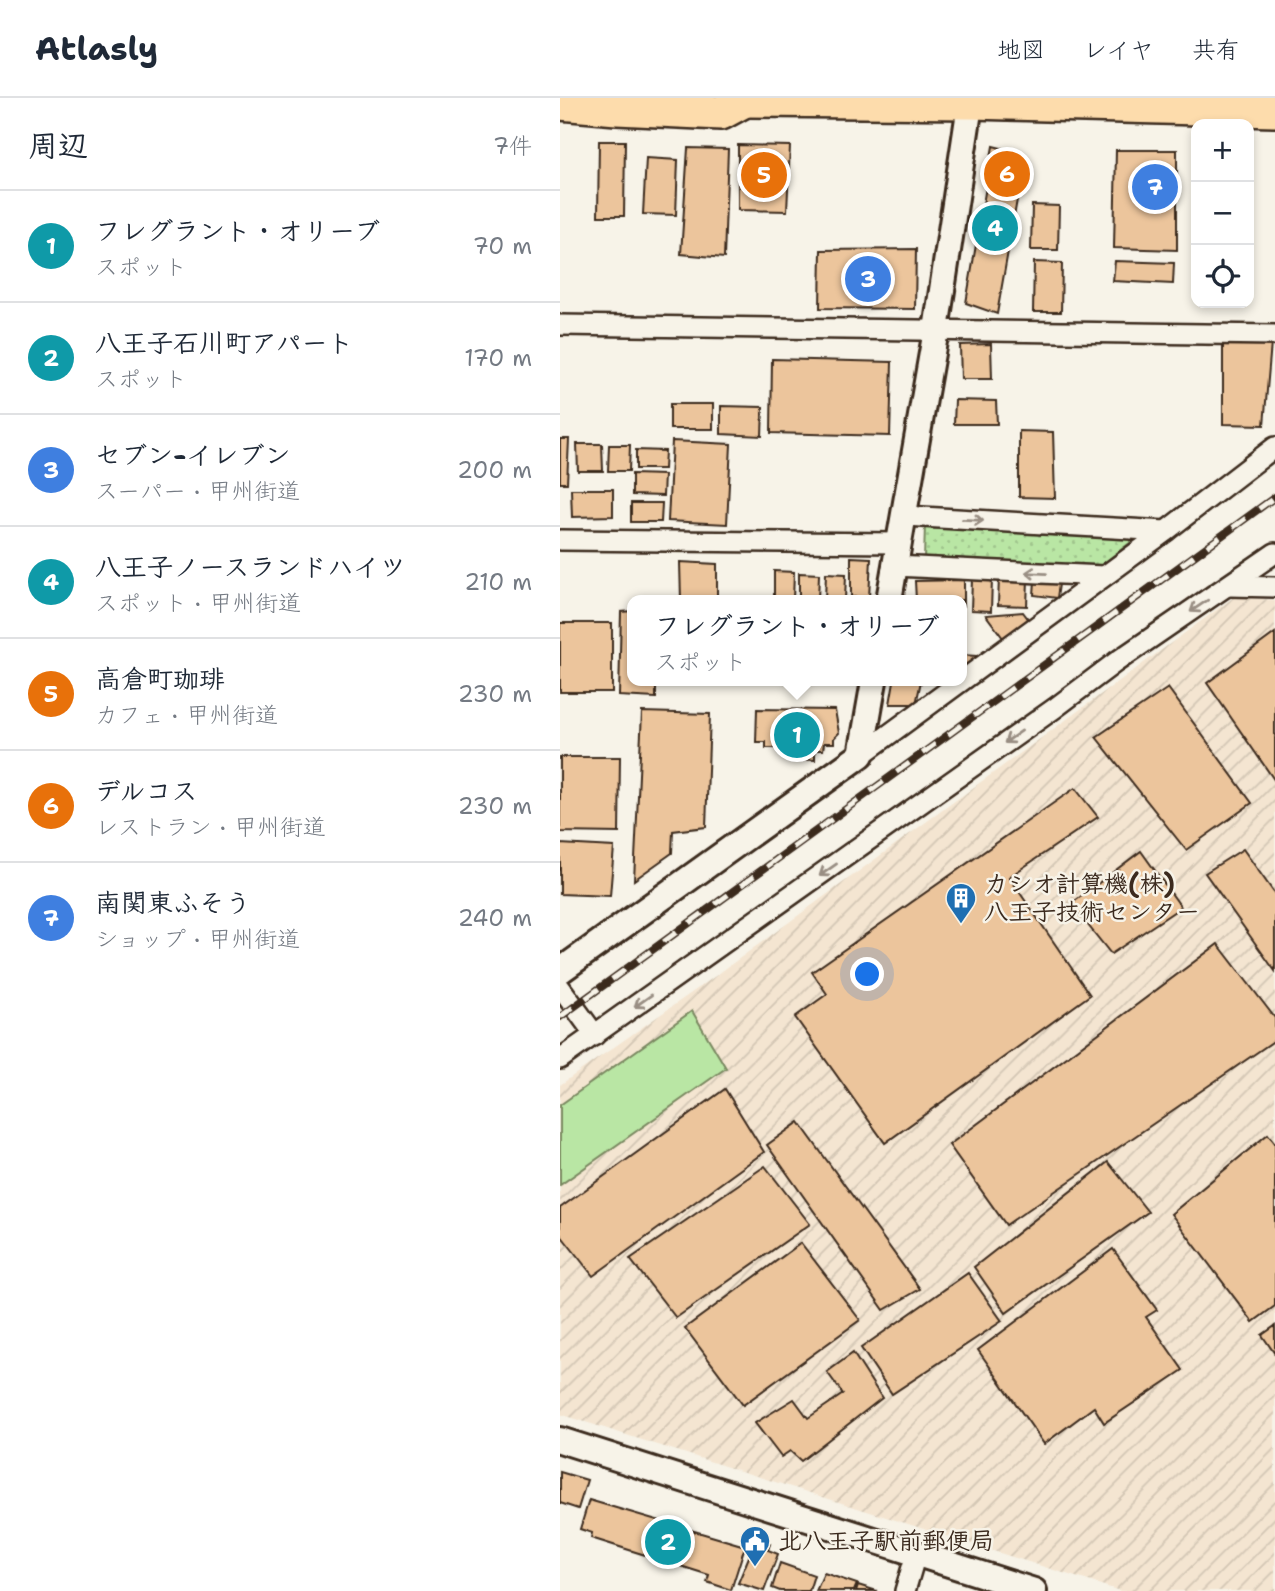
<!DOCTYPE html>
<html lang="ja">
<meta charset="utf-8">
<style>
body{margin:0;font-family:"Shantell Sans","Klee One",sans-serif;background:#f2f2f3;color:#1f2937}
.controls{position:absolute;right:21px;top:21px;display:grid;overflow:hidden;border-radius:14px;box-shadow:0 4px 10px #0003}
.controls button{width:63px;height:63px;display:grid;place-items:center;padding:0;border:0;border-bottom:2px solid #e0e1e3;background:#fff;color:#1f2937;font:35px sans-serif}
.you{position:absolute;left:308px;top:877px;width:24px;height:24px;margin:-18px;border:5px solid #fff;border-radius:50%;background:#1a73e8;box-shadow:0 0 0 10px #1a73e833}
.badge{display:grid;place-items:center;width:46px;height:46px;border-radius:50%;background:#1f6fb2;color:#fff;font-size:23px;font-weight:700}
.pin{position:absolute;translate:-50% -50%;border:4px solid #fff;box-shadow:0 2px 7px #0006}
.popup{position:absolute;left:67px;top:497px;width:340px;height:91px;box-sizing:border-box;display:grid;place-content:center;border-radius:14px;background:#fff;filter:drop-shadow(0 2px 5px #0005);font-size:23px;white-space:nowrap;color:#747a83}
.popup b{font-size:26px;color:#1f2937}
.popup::after{content:'';position:absolute;left:50%;top:100%;margin-left:-14px;border:14px solid transparent;border-top-color:#fff}
.list{margin:0;padding:0;list-style:none}
h2{display:flex;justify-content:space-between;align-items:center;height:91px;margin:0;padding:0 28px;font-size:30px}
h2 small{font-size:23px;font-weight:400;color:#747a83}
.list li{display:grid;grid-template-columns:46px 1fr auto;gap:21px;align-items:center;box-sizing:border-box;height:112px;padding:0 28px;border-top:2px solid #e0e1e3}
.list b{display:block;font-size:26px;white-space:nowrap}
.list p{margin:0;font-size:23px;white-space:nowrap;color:#747a83}
.list em{font-size:23px;font-style:normal;color:#747a83}
.icon{flex:none;width:38px;height:38px;fill:none;stroke:currentColor;stroke-width:2;stroke-linecap:round;stroke-linejoin:round}
.map{position:relative;flex:none;width:715px;height:1493px;overflow:hidden}
header{display:flex;align-items:center;gap:42px;box-sizing:border-box;height:98px;padding:0 35px;background:#fff;border-bottom:2px solid #e0e1e3}
header strong{font-size:33px}
nav{display:flex;gap:38px;margin-inline-start:auto;font-size:24px}
main{display:flex}
aside{flex:1;background:#fff}
.map>svg:first-child{display:block}
.industrial{fill:url(#industrial-furrows)}
.grass{fill:url(#grass-dots);stroke:#7a8861;stroke-width:2}
.pitch{fill:#b9e6a4;stroke:#7a8861;stroke-width:2}
.building{fill:#ecc59c;stroke:#3b2a1e;stroke-width:2}
.lines{fill:none;stroke-linecap:round;stroke-linejoin:round}
.minor-casing{stroke:#3b2a1e;stroke-width:24}
.tertiary-casing{stroke:#3b2a1e;stroke-width:30}
.trunk-casing{stroke:#3b2a1e;stroke-width:38}
.minor{stroke:#f7f3e8;stroke-width:19}
.tertiary{stroke:#f7f3e8;stroke-width:24}
.trunk{stroke:#fddcac;stroke-width:33}
.rail-casing{stroke:#3b2a1e;stroke-width:8}
.rail{stroke:#f7f3e8;stroke-width:5;stroke-dasharray:16;stroke-linecap:butt}
.oneway{stroke:#998e83}
.labels{text-anchor:middle;stroke-width:5;stroke-linejoin:round;paint-order:stroke}
.poi-label{font-size:24px;font-weight:bold;fill:#3b2a1e;stroke:#f7f3e8;text-anchor:start}
</style>
<header>
<strong>Atlasly</strong>
<nav><a>地図</a><a>レイヤ</a><a>共有</a></nav>
</header>
<main>
<aside>
<h2>周辺<small>7件</small></h2>
<ul class="list">
<li><span class="badge" style="background:#0f9aa8">1</span><div><b>フレグラント・オリーブ</b><p>スポット</p></div><em>70 m</em></li>
<li><span class="badge" style="background:#0f9aa8">2</span><div><b>八王子石川町アパート</b><p>スポット</p></div><em>170 m</em></li>
<li><span class="badge" style="background:#3f7fe0">3</span><div><b>セブン-イレブン</b><p>スーパー · 甲州街道</p></div><em>200 m</em></li>
<li><span class="badge" style="background:#0f9aa8">4</span><div><b>八王子ノースランドハイツ</b><p>スポット · 甲州街道</p></div><em>210 m</em></li>
<li><span class="badge" style="background:#e8710a">5</span><div><b>高倉町珈琲</b><p>カフェ · 甲州街道</p></div><em>230 m</em></li>
<li><span class="badge" style="background:#e8710a">6</span><div><b>デルコス</b><p>レストラン · 甲州街道</p></div><em>230 m</em></li>
<li><span class="badge" style="background:#3f7fe0">7</span><div><b>南関東ふそう</b><p>ショップ · 甲州街道</p></div><em>240 m</em></li>
</ul>
</aside>
<div class="map">
<svg width="715" height="1493" viewBox="0 0 715 1493">
<defs>
<pattern id="industrial-furrows" width="10" height="10" patternUnits="userSpaceOnUse" patternTransform="scale(1.75)"><rect width="10" height="10" fill="#f4e5d1"/><path d="M-1 1l2-2M0 10L10 0M9 11l2-2" fill="none" stroke="#d2c5b3"/></pattern>
<pattern id="grass-dots" width="8" height="8" patternUnits="userSpaceOnUse" patternTransform="scale(1.75)"><rect width="8" height="8" fill="#b9e6a4"/><path d="M2 2h.1M6 6h.1" fill="none" stroke="#a0c58d" stroke-width="1.8" stroke-linecap="round"/></pattern>
</defs>
<rect width="100%" height="100%" fill="#f7f3e8"/>
<filter id="ink" filterUnits="userSpaceOnUse"><feTurbulence type="fractalNoise" baseFrequency=".0143" numOctaves="2"/><feDisplacementMap in="SourceGraphic" scale="14" xChannelSelector="R" yChannelSelector="G"/><feConvolveMatrix kernelMatrix="1 2 1 2 8 2 1 2 1" color-interpolation-filters="sRGB"/></filter>
<g filter="url(#ink)">
<polygon class="industrial" points="674,499 715,502 715,1493 560,1493 0,1316 0,987 154,879"/>
<polygon class="grass" points="365,426 580,437 536,471 364,462"/>
<polygon class="pitch" points="132,913 166,970 0,1087 0,1007"/>
<g class="building">
<polygon points="39,43 65,43 64,118 38,118"/>
<polygon points="178,47 230,48 227,113 178,112"/>
<polygon points="433,48 465,56 437,216 406,205"/>
<polygon points="128,50 168,51 164,160 121,156"/>
<polygon points="556,52 617,52 617,152 554,150"/>
<polygon points="86,60 118,62 116,117 83,116"/>
<polygon points="472,107 499,108 498,152 471,152"/>
<polygon points="356,151 355,211 260,210 261,152"/>
<polygon points="555,163 614,165 613,186 553,183"/>
<polygon points="474,164 502,165 501,214 473,214"/>
<polygon points="663,244 711,245 704,327 663,326"/>
<polygon points="431,246 432,281 401,281 400,247"/>
<polygon points="212,261 332,264 330,338 211,335"/>
<polygon points="395,302 436,303 437,326 394,326"/>
<rect x="110" y="306" width="43" height="25"/>
<polygon points="161,308 203,309 202,338 161,336"/>
<polygon points="459,333 493,334 495,400 459,399"/>
<polygon points="0,341 9,341 7,385 0,385"/>
<polygon points="112,343 171,346 167,426 108,423"/>
<polygon points="17,346 42,346 43,373 18,373"/>
<polygon points="49,347 70,347 69,373 48,373"/>
<polygon points="76,352 105,353 104,371 76,371"/>
<polygon points="72,376 104,377 103,398 72,397"/>
<polygon points="11,391 53,391 53,418 12,419"/>
<polygon points="71,405 102,405 101,424 71,424"/>
<polygon points="291,459 311,460 309,500 291,499"/>
<polygon points="120,464 157,466 157,502 121,502"/>
<polygon points="214,473 234,474 233,502 214,502"/>
<polygon points="239,475 259,476 258,502 239,502"/>
<polygon points="266,475 286,476 285,502 265,502"/>
<polygon points="439,479 468,481 467,508 438,507"/>
<polygon points="412,481 432,481 431,513 411,512"/>
<polygon points="404,482 404,508 402,508 402,502 356,502 355,483"/>
<polygon points="475,483 499,486 497,500 474,497"/>
<polygon points="72,513 72,583 96,583 96,600 59,598 61,514"/>
<polygon points="463,514 469,522 443,540 426,517"/>
<rect x="0" y="525" width="52" height="69"/>
<polygon points="715,535 715,683 647,585"/>
<polygon points="402,557 418,558 402,571"/>
<rect x="121" y="583" width="36" height="2"/>
<polygon points="334,583 361,583 356,606 330,606"/>
<polygon points="608,590 692,705 626,752 536,639"/>
<polygon points="197,611 275,612 279,635 274,640 274,645 264,645 263,652 255,652 255,662 234,661 234,650 206,650 206,644 196,644"/>
<polygon points="82,614 150,616 146,729 113,733 112,755 74,782"/>
<polygon points="0,659 60,659 59,735 0,734"/>
<polygon points="515,690 538,719 449,779 530,897 325,1045 235,919 267,896 252,874"/>
<polygon points="0,746 54,749 50,798 0,796"/>
<polygon points="683,751 715,796 715,873 645,775"/>
<polygon points="581,753 621,809 551,856 511,806"/>
<polygon points="658,846 715,920 715,942 446,1127 389,1047"/>
<polygon points="165,991 204,1054 33,1178 0,1136 0,1110"/>
<polygon points="239,1024 360,1191 324,1212 207,1047"/>
<polygon points="708,1036 715,1045 715,1208 693,1224 611,1116"/>
<polygon points="548,1064 588,1114 446,1215 414,1169"/>
<polygon points="205,1068 250,1126 116,1220 70,1161"/>
<polygon points="241,1145 300,1222 183,1307 125,1230"/>
<polygon points="553,1151 597,1212 586,1219 623,1272 544,1325 534,1309 484,1346 418,1252"/>
<polygon points="408,1175 442,1223 332,1296 301,1250"/>
<polygon points="715,1228 715,1256 702,1237"/>
<polygon points="293,1255 322,1300 241,1363 230,1353 221,1359 195,1325 234,1301 248,1320 283,1296 267,1274"/>
<polygon points="0,1374 27,1382 18,1411 0,1405"/>
<polygon points="29,1402 185,1448 171,1492 147,1484 149,1477 31,1440 32,1435 20,1431"/>
<polygon points="196,1442 210,1446 208,1452 218,1456 204,1493 178,1485"/>
<polygon points="220,1465 254,1477 249,1493 220,1493 212,1490"/>
<polygon points="264,1475 297,1486 294,1493 256,1493"/>
<polygon points="298,1487 317,1493 296,1493"/>
</g>
<g class="lines">
<g class="minor-casing">
<g id="minor">
<polyline points="0,227 715,237"/>
<polyline points="345,418 606,433"/>
<polyline points="0,442 339,445"/>
<polyline points="335,468 544,478"/>
<polyline points="669,488 715,489"/>
<polyline points="301,657 606,433 715,349"/>
<polyline points="0,889 35,937"/>
<polyline points="0,961 495,610 556,564 715,455"/>
<polyline points="345,1493 356,1456"/>
</g>
</g>
<g class="tertiary-casing">
<g id="tertiary">
<polyline points="329,502 376,232 411,0"/>
<polyline points="0,873 301,657 314,583"/>
<polyline points="0,1342 474,1493"/>
</g>
</g>
<g class="trunk-casing">
<g id="trunk">
<polyline points="181,0 185,2 411,4 715,12"/>
<polyline points="0,5 57,10 161,15 185,2"/>
</g>
</g>
<use href="#minor" class="minor"/>
<use href="#tertiary" class="tertiary"/>
<use href="#trunk" class="trunk"/>
<g class="rail-casing">
<polyline id="rail" points="0,919 715,399"/>
</g>
<use href="#rail" class="rail"/>
</g>
<defs><path id="oneway-shaft" d="M-6 0H5M1.5-3L5.5 0L1.5 3" fill="none" stroke-width="1.6" stroke-linecap="round" stroke-linejoin="round" transform="scale(1.75)"/></defs>
<g class="oneway">
<use href="#oneway-shaft" transform="translate(413 422) rotate(3)"/>
<use href="#oneway-shaft" transform="translate(476 475) rotate(-177)"/>
<use href="#oneway-shaft" transform="translate(639 508) rotate(146)"/>
<use href="#oneway-shaft" transform="translate(453 639) rotate(145)"/>
<use href="#oneway-shaft" transform="translate(268 772) rotate(145)"/>
<use href="#oneway-shaft" transform="translate(83 903) rotate(145)"/>
</g>
</g>
<defs>
<g id="building-pin" transform="scale(1.575)"><path d="M0 17L-7.5 6A9.5 9.5 0 1 1 7.5 6Z" fill="#1f6fb2" stroke="#f7f3e8"/><path d="M-4-6H4V6H1V3H-1V6H-4ZM-2.5-4.3h1.7v1.8h-1.7ZM.8-4.3h1.7v1.8H.8ZM-2.5-1h1.7V.8h-1.7ZM.8-1h1.7V.8H.8Z" fill="#fff"/></g>
<g id="civic-pin" transform="scale(1.575)"><path d="M0 17L-7.5 6A9.5 9.5 0 1 1 7.5 6Z" fill="#1f6fb2" stroke="#f7f3e8"/><path d="M-.6-6.5H3V-4.5H.6V-3L4-1V1h2V6H-6V1h2V-1L-.6-3ZM-1.2 2.5V6h2.4V2.5Z" fill="#fff"/></g>
</defs>
<g fill-rule="evenodd">
<use href="#building-pin" x="401" y="800"/>
<use href="#civic-pin" x="195" y="1443"/>
</g>
<g class="labels">
<g class="poi-label">
<text x="424" y="794">カシオ計算機(株)<tspan x="424" dy="28">八王子技術センター</tspan></text>
<text x="218" y="1451">北八王子駅前郵便局</text>
</g>
</g>
</svg>
<div class="controls">
<button>+</button>
<button>−</button>
<button><svg class="icon" aria-label="locate" viewBox="0 0 24 24"><circle cx="12" cy="12" r="6"/><path d="M12 2v4M12 18v4M2 12h4M18 12h4"/></svg></button>
</div>
<div class="you"></div>
<div class="pin badge" style="left:237px;top:637px;background:#0f9aa8">1</div>
<div class="popup"><b>フレグラント・オリーブ</b>スポット</div>
<div class="pin badge" style="left:108px;top:1444px;background:#0f9aa8">2</div>
<div class="pin badge" style="left:308px;top:181px;background:#3f7fe0">3</div>
<div class="pin badge" style="left:435px;top:130px;background:#0f9aa8">4</div>
<div class="pin badge" style="left:204px;top:77px;background:#e8710a">5</div>
<div class="pin badge" style="left:447px;top:76px;background:#e8710a">6</div>
<div class="pin badge" style="left:595px;top:89px;background:#3f7fe0">7</div>
</div>
</main>
